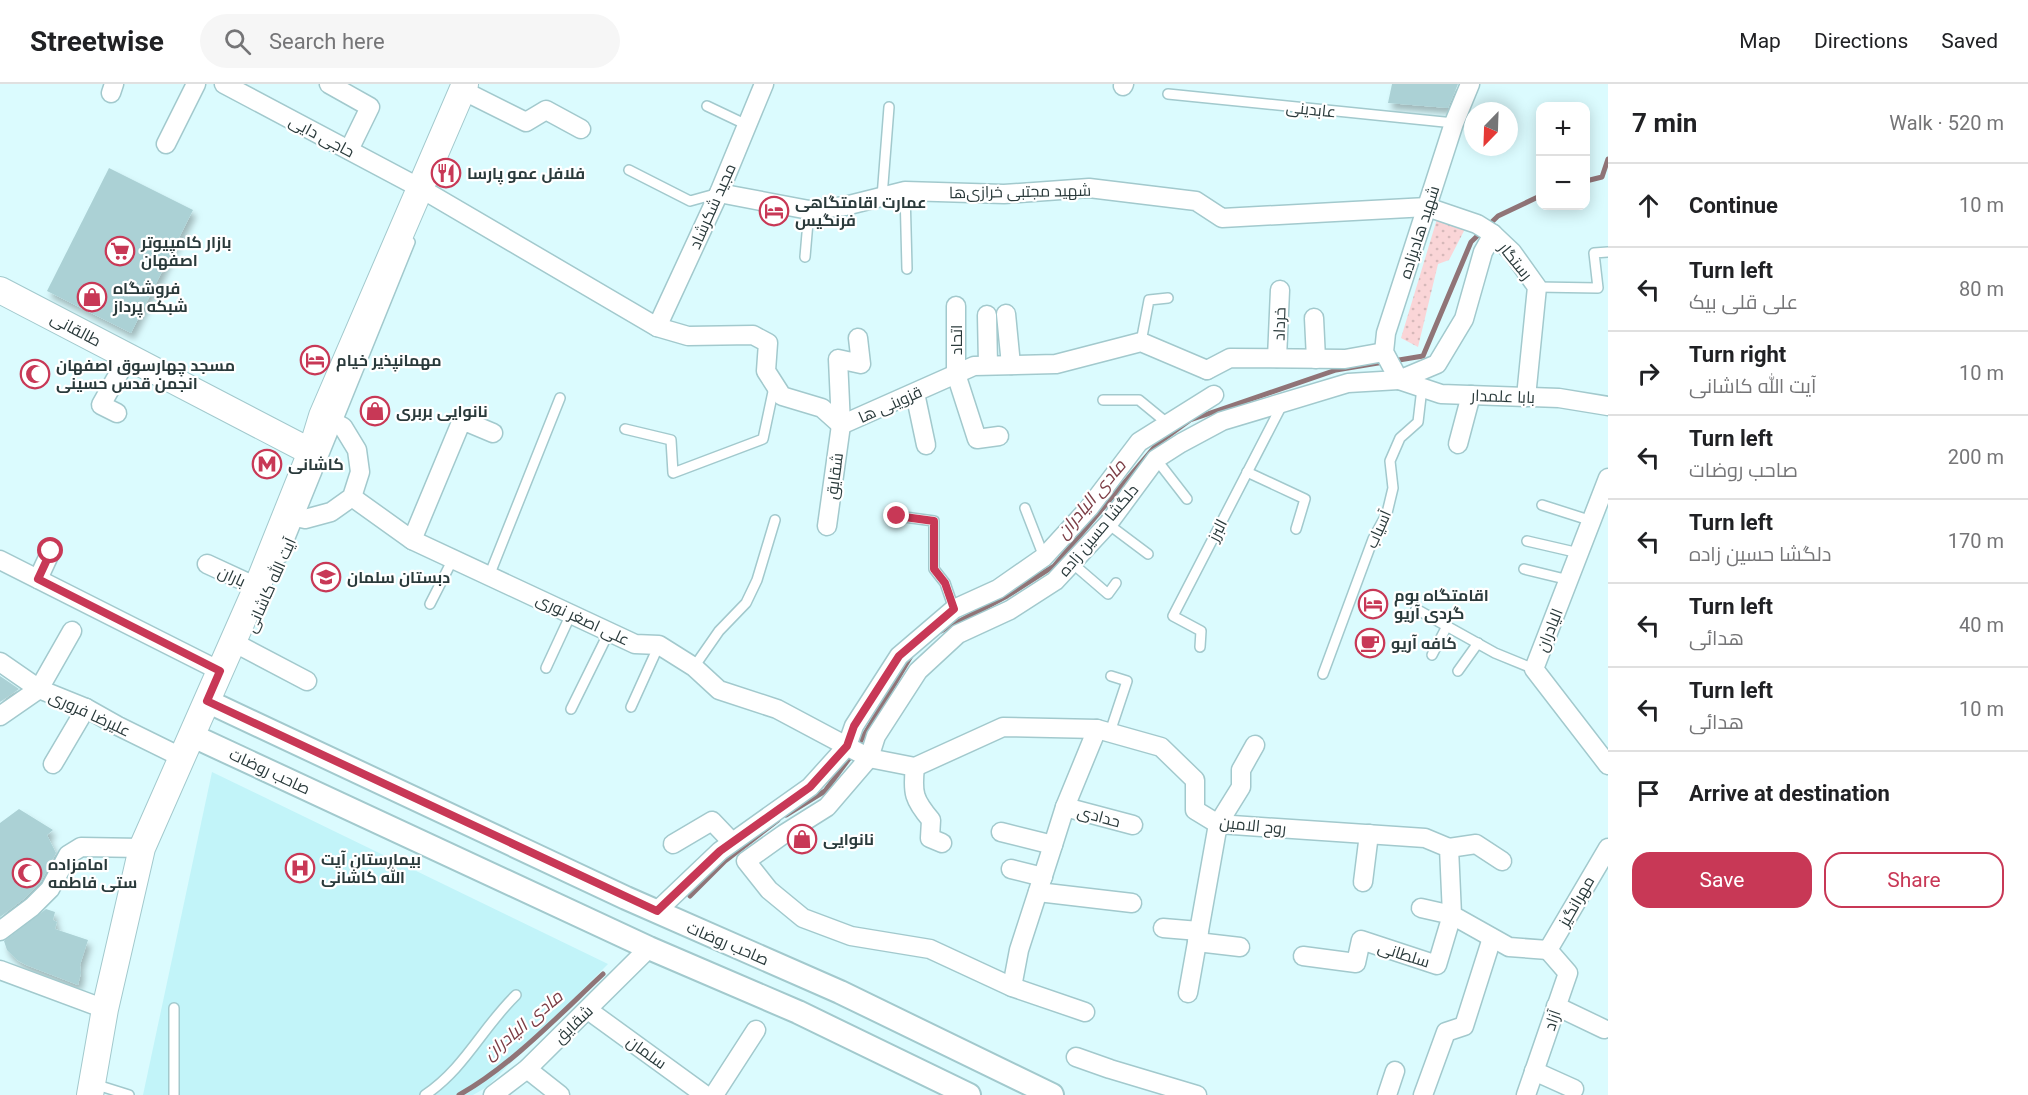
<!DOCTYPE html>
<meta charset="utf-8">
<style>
body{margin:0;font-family:Roboto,Cairo,sans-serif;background:#f6f6f6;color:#202124}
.controls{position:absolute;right:18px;top:18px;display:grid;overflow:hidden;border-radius:12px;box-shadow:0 3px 15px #0003}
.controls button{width:54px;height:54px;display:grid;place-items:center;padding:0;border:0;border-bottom:2px solid #e0e0e0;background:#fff;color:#202124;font:30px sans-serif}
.compass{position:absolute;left:1464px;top:18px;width:54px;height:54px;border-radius:50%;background:#fff;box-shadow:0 3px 15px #0003;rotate:203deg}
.stop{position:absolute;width:18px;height:18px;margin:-14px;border:4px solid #c83856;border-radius:50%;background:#fff}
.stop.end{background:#c83856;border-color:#fff;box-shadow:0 2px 6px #0008}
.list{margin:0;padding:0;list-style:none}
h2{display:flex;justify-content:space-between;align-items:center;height:78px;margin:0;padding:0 24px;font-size:26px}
h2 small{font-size:20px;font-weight:400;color:#757577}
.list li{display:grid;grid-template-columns:39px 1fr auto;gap:18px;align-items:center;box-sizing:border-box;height:84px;padding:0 24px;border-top:2px solid #e0e0e0}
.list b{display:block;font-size:22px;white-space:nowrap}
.list p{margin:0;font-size:20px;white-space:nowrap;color:#757577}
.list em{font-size:20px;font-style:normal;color:#757577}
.actions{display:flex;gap:12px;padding:18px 24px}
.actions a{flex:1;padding:14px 0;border:2px solid #c83856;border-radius:18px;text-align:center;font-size:21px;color:#c83856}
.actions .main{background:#c83856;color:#fff}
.icon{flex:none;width:33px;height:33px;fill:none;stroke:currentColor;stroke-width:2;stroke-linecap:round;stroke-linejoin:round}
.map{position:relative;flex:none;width:1608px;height:1011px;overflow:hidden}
header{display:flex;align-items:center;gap:36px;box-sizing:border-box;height:84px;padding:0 30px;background:#fff;border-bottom:2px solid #e0e0e0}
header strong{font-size:28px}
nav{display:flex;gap:33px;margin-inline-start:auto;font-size:21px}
.search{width:420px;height:54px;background:#f6f6f6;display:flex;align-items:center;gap:15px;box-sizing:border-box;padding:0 21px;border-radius:33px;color:#757577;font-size:22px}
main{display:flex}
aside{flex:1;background:#fff}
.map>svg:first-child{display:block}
.built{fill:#c2f4f9}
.grass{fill:url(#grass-dots)}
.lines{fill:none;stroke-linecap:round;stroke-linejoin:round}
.stream{stroke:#907477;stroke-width:5}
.building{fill:#abd1d5;filter:url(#shadow)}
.service-casing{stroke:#a2c9cd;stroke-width:12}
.minor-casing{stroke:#a2c9cd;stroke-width:21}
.tertiary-casing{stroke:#a2c9cd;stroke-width:26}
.secondary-casing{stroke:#a2c9cd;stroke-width:28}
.service{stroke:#fff;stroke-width:9}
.minor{stroke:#fff;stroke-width:18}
.tertiary{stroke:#fff;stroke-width:22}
.secondary{stroke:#fff;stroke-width:26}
.route{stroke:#c83856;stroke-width:8}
.labels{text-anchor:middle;stroke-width:4.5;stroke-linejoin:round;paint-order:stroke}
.street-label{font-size:16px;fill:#2a3a3b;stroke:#fff}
.poi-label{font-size:16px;font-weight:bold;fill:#2a3a3b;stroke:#fff;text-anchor:start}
.water-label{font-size:18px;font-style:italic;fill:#7c3d45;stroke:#fff}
</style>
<header>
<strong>Streetwise</strong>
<div class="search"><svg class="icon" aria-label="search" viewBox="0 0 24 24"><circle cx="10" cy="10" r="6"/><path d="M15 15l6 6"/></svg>Search here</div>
<nav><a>Map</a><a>Directions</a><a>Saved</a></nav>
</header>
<main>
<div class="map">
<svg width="1608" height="1011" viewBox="0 0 1608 1011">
<defs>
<pattern id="grass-dots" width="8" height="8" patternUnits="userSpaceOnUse" patternTransform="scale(1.5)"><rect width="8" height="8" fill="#fad5d7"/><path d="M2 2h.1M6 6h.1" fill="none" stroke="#d6b8b9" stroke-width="1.8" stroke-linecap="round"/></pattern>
<filter id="shadow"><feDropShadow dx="3.5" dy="6" stdDeviation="3" flood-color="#0004"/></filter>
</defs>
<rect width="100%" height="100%" fill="#dbfbfe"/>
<polygon class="built" points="212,688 608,880 487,1003 473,1011 143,1011"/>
<polygon class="grass" points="1437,135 1465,145 1449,176 1438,180 1418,263 1401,254"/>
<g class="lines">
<g class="stream">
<polyline points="1586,97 1602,93 1608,75"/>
<polyline points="1393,277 1423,272 1471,158 1498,132 1540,112"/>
<polyline points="941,547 1007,512 1054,482 1157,360 1190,336 1336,286 1384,278"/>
<polyline points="786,731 825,707 854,668 911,572"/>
<polyline points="690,812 725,777 778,736"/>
<path d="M459,1011C511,982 559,931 603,890"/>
</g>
</g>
<g class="building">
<polygon points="1392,0 1458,0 1448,24 1388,19"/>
<polygon points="109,84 193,126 131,249 47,207"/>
<polygon points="0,592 19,605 0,618"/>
<polygon points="19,725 53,746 47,751 56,769 41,798 25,814 0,833 0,739"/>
<polygon points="46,825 55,828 53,836 57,838 55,845 88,856 80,881 81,889 78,901 26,881 17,876 7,866 4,857"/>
</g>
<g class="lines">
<g class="service-casing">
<g id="service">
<polyline points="1168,10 1454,39"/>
<polyline points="707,22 747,41"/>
<polyline points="629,86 690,117 719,109"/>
<polyline points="905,107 907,185"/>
<polyline points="882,113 889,23"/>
<polyline points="805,173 809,126"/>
<polyline points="1537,203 1598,204 1594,169 1608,168"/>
<polyline points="1141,258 1149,216 1168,214"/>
<polyline points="1103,316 1139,316 1167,339"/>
<polyline points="625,345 671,356 673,389 763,355 774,303"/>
<polyline points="1156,375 1187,415"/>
<polyline points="1247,388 1305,415 1296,445"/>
<polyline points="1542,421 1592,437"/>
<polyline points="1025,424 1044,473"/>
<polyline points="897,432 934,437 934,485 945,499 954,525"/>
<polyline points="1108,440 1148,470"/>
<polyline points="1527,457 1579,469"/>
<polyline points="282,474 410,158"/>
<polyline points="1072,479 1108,510 1116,499"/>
<polyline points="1524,485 1569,496"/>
<polyline points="489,492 560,314"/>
<polyline points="430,520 453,475"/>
<polyline points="1416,525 1495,569 1534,585"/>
<polyline points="1200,563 1201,547 1173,532 1283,319"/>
<polyline points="1432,571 1447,542"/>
<polyline points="694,583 719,547 746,519 757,496 775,436"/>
<polyline points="546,584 571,530"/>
<polyline points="1458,587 1478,559"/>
<polyline points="1323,590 1373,455 1387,429 1393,404 1390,377 1400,354 1418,338 1422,304"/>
<polyline points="631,623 659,561"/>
<polyline points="571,625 609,548"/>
<polyline points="1110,648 1127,597 1111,592"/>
<polyline points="94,1000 129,1011"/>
<polyline points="174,1011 174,924"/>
<path d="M425,1011C465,984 482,944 516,911"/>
</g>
</g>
<g class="minor-casing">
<g id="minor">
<polyline points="224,0 420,104 657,243 688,252 753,251 768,259 766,287 782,312 822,324 841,341 974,282 1056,280 1141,258 1207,286"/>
<polyline points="329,0 370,23 349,66"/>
<polyline points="1123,2 1124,0"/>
<polyline points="462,6 526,38 546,26 581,45"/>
<polyline points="111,9 114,0"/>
<polyline points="166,60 196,0"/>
<polyline points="719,109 809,126 845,122 905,107 1004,110 1089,104 1196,117 1222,134 1427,123 1477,140 1493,150 1512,168 1537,203 1526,313"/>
<polyline points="956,222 956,290 977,355 999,352"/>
<polyline points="1006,230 1011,281"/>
<polyline points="987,231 988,281"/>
<polyline points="1314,234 1316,275"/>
<polyline points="657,243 719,109 764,0"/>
<polyline points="1277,274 1280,206"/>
<polyline points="1207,286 1230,274 1345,275 1384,268"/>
<polyline points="1399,296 1384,268 1386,249 1454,39 1470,0"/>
<polyline points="1399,296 1441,310 1559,314 1608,322"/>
<polyline points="915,309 926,361"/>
<polyline points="117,329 101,321 128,273"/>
<polyline points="1458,360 1471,311"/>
<polyline points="1608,394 1534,585 1608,681"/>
<polyline points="352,413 412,456 635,560 659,561 694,583 719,606 777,625 869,674 915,683 1003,643 1097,645 1161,663 1195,696 1195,726 1218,740 1425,754 1449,764 1452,831 1509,863 1548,866"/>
<polyline points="286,431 305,435 331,428 352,413 360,388 357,366 343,343 322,332"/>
<polyline points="827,442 841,341 838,275 861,280 858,254"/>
<polyline points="412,456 462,336 493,349"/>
<polyline points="0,476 220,587"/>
<polyline points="207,480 257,503"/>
<polyline points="38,495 51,467"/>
<polyline points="233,558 307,597"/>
<polyline points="0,578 39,605 86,624 118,642 183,674"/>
<polyline points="0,632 39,605 72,547"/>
<polyline points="53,680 86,624"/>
<path d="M915,683C912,709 914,716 931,736L930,754L942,759"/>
<polyline points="1065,723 1133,741"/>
<polyline points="1001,748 1053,761"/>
<polyline points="673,760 712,737 732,758"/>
<polyline points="1449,764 1476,760 1502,777"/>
<polyline points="1011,785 1043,793"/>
<polyline points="1363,798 1369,750"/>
<polyline points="1038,808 1132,819"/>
<polyline points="657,827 720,767 810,703 847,662 854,642 899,572 954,525 998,505 1044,473 1089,424 1139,358 1214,311"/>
<polyline points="1163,844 1199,847"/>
<polyline points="0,847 32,823 50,805 68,771 81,763 142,764"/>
<polyline points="1197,858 1240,863"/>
<polyline points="1548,866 1608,764"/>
<polyline points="1303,872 1356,879 1361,856 1437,881 1452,831 1421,824"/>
<polyline points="0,886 105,925"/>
<polyline points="1012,903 1019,866 1053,761 1065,723 1097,645"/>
<polyline points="1188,909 1218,740 1241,703 1241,686 1255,661"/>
<polyline points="1556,922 1604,945"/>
<polyline points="588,926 705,1011"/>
<polyline points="1085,928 1012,903 930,865 851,852 803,834 769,806 746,777 784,750 827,723 869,674 876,652 918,587 958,550 1010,526 1055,497 1108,440 1156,375 1181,359 1222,337 1348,299 1399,296 1437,280 1464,235 1483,168 1493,150"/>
<polyline points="1076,973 1110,985 1197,1011"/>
<polyline points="527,985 560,1011"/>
<polyline points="1534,987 1574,1005"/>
<polyline points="493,1011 527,985 649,864"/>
<polyline points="714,1011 756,946"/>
<polyline points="1387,1011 1395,987"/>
<polyline points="1423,1011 1446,948 1464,942 1492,854"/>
<polyline points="1526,1011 1568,889 1548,866"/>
</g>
</g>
<g class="tertiary-casing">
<g id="tertiary">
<polyline points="207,617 626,814 840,908 1052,1011"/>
<polyline points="191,651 649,864 798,928 969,1011"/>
</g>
</g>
<g class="secondary-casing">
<g id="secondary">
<polyline points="0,206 311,368"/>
<polyline points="90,1011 105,925 142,764 257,503 311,368 322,332 465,0"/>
</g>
</g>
<use href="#service" class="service"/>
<use href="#minor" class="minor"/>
<use href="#tertiary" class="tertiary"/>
<use href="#secondary" class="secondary"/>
</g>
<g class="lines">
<polyline class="route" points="51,467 38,495 220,587 207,617 657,827 720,767 810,703 847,662 854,642 899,572 954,525 945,499 934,485 934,437 897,432"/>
</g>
<defs>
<g id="restaurant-ring" transform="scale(1.5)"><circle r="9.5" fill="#fff" stroke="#c83856" stroke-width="1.5"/><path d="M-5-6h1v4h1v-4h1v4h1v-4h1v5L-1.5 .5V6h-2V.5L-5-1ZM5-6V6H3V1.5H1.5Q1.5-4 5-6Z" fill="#c83856"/></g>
<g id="hotel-ring" transform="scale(1.5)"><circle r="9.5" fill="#fff" stroke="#c83856" stroke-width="1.5"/><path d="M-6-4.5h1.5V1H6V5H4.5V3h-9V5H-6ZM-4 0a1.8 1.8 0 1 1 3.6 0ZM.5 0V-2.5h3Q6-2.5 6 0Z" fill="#c83856"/></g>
<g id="supermarket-ring" transform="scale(1.5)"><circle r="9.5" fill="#fff" stroke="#c83856" stroke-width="1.5"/><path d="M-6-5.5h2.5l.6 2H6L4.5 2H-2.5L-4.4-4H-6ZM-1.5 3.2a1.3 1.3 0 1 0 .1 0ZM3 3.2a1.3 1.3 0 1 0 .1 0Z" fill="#c83856"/></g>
<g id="shop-ring" transform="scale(1.5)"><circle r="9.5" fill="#fff" stroke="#c83856" stroke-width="1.5"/><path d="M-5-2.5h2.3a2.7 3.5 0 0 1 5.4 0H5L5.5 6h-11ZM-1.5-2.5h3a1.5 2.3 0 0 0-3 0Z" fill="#c83856"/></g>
<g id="mosque-ring" transform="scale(1.5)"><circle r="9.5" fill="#fff" stroke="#c83856" stroke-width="1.5"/><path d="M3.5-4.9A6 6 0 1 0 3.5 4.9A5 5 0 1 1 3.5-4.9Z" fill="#c83856"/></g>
<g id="metro-ring" transform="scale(1.5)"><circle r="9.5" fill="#fff" stroke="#c83856" stroke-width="1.5"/><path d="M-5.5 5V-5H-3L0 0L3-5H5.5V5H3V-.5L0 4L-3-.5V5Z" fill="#c83856"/></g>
<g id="school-ring" transform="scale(1.5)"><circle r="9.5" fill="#fff" stroke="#c83856" stroke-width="1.5"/><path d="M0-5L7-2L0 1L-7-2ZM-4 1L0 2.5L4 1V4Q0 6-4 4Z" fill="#c83856"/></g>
<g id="cafe-ring" transform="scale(1.5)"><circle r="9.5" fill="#fff" stroke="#c83856" stroke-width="1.5"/><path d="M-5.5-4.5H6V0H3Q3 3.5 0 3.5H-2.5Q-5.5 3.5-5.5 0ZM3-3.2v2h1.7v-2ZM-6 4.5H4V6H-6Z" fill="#c83856"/></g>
<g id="hospital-ring" transform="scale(1.5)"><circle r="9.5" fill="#fff" stroke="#c83856" stroke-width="1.5"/><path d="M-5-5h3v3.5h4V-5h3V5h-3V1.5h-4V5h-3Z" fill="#c83856"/></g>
</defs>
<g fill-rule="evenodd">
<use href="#restaurant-ring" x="446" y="89"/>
<use href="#hotel-ring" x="774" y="127"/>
<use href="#supermarket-ring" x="120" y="167"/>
<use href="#shop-ring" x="92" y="213"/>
<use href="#hotel-ring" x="315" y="276"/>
<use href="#mosque-ring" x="35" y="290"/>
<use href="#shop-ring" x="375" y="327"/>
<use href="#metro-ring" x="267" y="380"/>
<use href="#school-ring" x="326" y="493"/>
<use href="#hotel-ring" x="1373" y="520"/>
<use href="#cafe-ring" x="1370" y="559"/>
<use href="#shop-ring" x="802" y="755"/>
<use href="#hospital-ring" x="300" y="784"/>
<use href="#mosque-ring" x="27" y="789"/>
</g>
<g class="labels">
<g class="street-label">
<text transform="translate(1311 25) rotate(6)" y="6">عابدینی</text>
<text transform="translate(322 52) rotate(28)" y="6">حاجی دایی</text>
<text transform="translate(1020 107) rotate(-1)" y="6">شهید مجتبی خرازی‌ها</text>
<text transform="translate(712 122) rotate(-66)" y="6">مجید شکرشاد</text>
<text transform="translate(1419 148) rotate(-72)" y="6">شهید هادیزاده</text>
<text transform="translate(1516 177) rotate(51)" y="6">رستگار</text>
<text transform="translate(1279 240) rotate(-88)" y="6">خرداد</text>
<text transform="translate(76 245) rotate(28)" y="6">طالقانی</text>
<text transform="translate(956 256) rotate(-90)" y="6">اتحاد</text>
<text transform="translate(1503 312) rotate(2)" y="6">بابا علمدار</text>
<text transform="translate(890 320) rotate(-24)" y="6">قزوینی ها</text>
<text transform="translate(834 392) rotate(-82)" y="6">شقایق</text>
<text transform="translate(1378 445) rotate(-66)" y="6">آسیاب</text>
<text transform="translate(1098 446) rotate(-50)" y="6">دلگشا حسین زاده</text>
<text transform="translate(1217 446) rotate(-63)" y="6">البرز</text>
<text transform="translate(232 492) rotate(24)" y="6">باران</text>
<text transform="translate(270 501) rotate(-66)" y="6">آیت الله کاشانی</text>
<text transform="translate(583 535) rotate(25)" y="6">علی اصغر نوری</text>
<text transform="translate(1549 546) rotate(-68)" y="6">الیادران</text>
<text transform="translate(90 629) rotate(25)" y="6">علیرضا فروری</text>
<text transform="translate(270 687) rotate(25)" y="6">صاحب روضات</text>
<text transform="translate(1099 732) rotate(15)" y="6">حدادی</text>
<text transform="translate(1253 741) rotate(6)" y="6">روح الامین</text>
<text transform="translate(1576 817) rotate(-60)" y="6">مهرانگیز</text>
<text transform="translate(728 859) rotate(23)" y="6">صاحب روضات</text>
<text transform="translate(1404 870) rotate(18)" y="6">سلطانی</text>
<text transform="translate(1552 936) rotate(-71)" y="6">آزاد</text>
<text transform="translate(573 940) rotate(-44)" y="6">شقایق</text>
<text transform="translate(647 968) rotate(36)" y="6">سلمان</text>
</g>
<g class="poi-label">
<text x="467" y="95">فلافل عمو پارسا</text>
<text x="795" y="124">عمارت اقامتگاهی<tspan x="795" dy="18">فرنگیس</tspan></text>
<text x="141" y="164">بازار کامپیوتر<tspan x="141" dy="18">اصفهان</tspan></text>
<text x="113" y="210">فروشگاه<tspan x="113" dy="18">شبکه پرداز</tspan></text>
<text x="336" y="282">مهمانپذیر خیام</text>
<text x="56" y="287">مسجد چهارسوق اصفهان<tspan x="56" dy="18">انجمن قدس حسینی</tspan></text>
<text x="396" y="333">نانوایی بربری</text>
<text x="288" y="386">کاشانی</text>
<text x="347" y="499">دبستان سلمان</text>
<text x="1394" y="517">اقامتگاه بوم<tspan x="1394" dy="18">گردی آریو</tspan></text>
<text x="1391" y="565">کافه آریو</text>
<text x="823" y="761">نانوایی</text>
<text x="321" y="781">بیمارستان آیت<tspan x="321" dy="18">الله کاشانی</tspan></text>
<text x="48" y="786">امامزاده<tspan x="48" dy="18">ستی فاطمه</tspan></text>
</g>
<g class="water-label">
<text transform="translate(1091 415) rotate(-50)" y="6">مادی الیادران</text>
<text transform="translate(523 941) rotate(-40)" y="6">مادی الیادران</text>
</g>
</g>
</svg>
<div class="controls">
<button>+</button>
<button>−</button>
</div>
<svg class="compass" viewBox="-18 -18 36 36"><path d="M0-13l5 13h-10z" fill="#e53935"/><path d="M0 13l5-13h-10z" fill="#757577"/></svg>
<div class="stop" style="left:51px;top:467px"></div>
<div class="stop end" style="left:897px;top:432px"></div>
</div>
<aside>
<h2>7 min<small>Walk · 520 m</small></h2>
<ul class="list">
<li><svg class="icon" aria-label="ahead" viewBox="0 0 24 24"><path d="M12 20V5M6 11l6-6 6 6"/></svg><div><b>Continue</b></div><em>10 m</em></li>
<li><svg class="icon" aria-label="left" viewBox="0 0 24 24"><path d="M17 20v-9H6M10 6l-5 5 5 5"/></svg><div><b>Turn left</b><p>علی قلی بیک</p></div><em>80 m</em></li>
<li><svg class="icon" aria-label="right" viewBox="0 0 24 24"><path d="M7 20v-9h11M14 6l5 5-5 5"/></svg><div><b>Turn right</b><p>آیت الله کاشانی</p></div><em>10 m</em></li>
<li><svg class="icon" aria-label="left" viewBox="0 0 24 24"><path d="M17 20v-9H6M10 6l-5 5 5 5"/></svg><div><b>Turn left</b><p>صاحب روضات</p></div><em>200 m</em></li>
<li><svg class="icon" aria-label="left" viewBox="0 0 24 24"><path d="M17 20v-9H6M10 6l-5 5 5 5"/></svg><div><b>Turn left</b><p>دلگشا حسین زاده</p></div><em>170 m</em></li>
<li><svg class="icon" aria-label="left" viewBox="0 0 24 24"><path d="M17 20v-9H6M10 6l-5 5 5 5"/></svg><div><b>Turn left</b><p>هدائی</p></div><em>40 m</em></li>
<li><svg class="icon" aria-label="left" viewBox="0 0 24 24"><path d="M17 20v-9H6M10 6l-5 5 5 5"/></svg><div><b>Turn left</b><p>هدائی</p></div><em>10 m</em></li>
<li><svg class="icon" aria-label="arrive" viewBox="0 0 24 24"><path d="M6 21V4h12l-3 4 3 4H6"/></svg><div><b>Arrive at destination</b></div></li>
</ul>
<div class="actions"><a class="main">Save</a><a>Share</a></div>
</aside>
</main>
